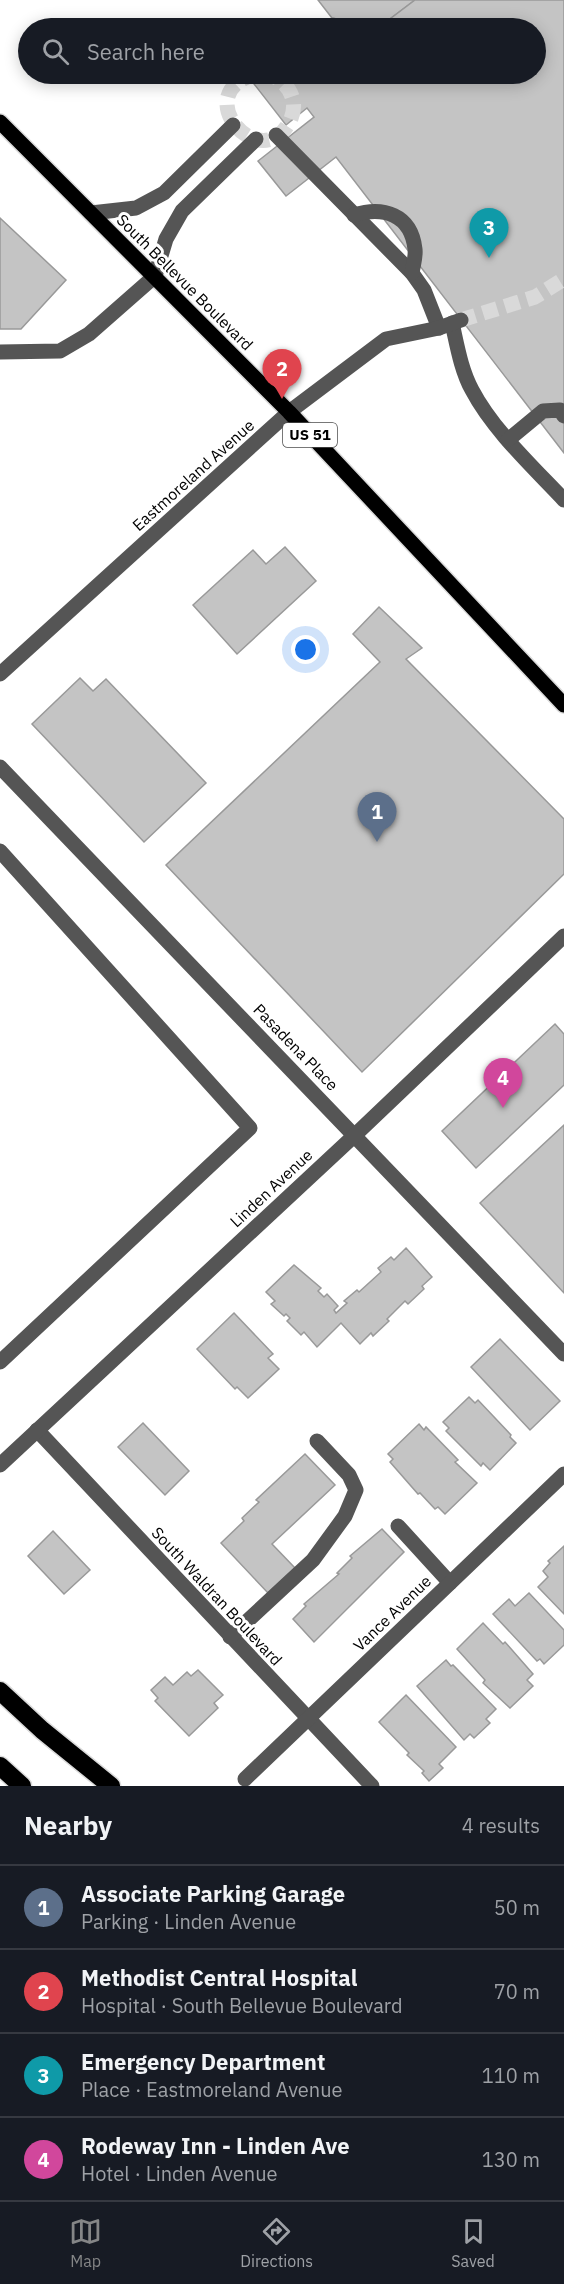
<!DOCTYPE html>
<meta charset="utf-8">
<style>
body{margin:0;font-family:"IBM Plex Sans",sans-serif;background:#20242c;color:#f1f3f6}
.you{position:absolute;left:306px;top:650px;width:21px;height:21px;margin:-15px;border:4px solid #fff;border-radius:50%;background:#1a73e8;box-shadow:0 0 0 9px #1a73e833}
.badge{display:grid;place-items:center;width:39px;height:39px;border-radius:50%;background:#858687;color:#fff;font-size:20px;font-weight:700}
.pin{position:absolute;translate:-50% -50px;filter:drop-shadow(0 2px 3px #0008)}
.pin::after{content:'';position:absolute;top:32px;width:21px;height:18px;background:inherit;clip-path:polygon(0 0,100% 0,50% 100%)}
.list{margin:0;padding:0;list-style:none}
h2{display:flex;justify-content:space-between;align-items:center;height:78px;margin:0;padding:0 24px;font-size:26px}
h2 small{font-size:20px;font-weight:400;color:#9ea1a6}
.list li{display:grid;grid-template-columns:39px 1fr auto;gap:18px;align-items:center;box-sizing:border-box;height:84px;padding:0 24px;border-top:2px solid #363941}
.list b{display:block;font-size:22px;white-space:nowrap}
.list p{margin:0;font-size:20px;white-space:nowrap;color:#9ea1a6}
.list em{font-size:20px;font-style:normal;color:#9ea1a6}
.icon{flex:none;width:33px;height:33px;fill:none;stroke:currentColor;stroke-width:2;stroke-linecap:round;stroke-linejoin:round}
.map{position:relative;flex:none;width:564px;height:1786px;overflow:hidden}
.search{position:absolute;background:#171b24;box-shadow:0 3px 15px #0003;left:18px;right:18px;top:18px;height:66px;display:flex;align-items:center;gap:15px;box-sizing:border-box;padding:0 21px;border-radius:33px;color:#9ea1a6;font-size:22px}
.sheet{height:414px;background:#171b24}
nav{display:flex;justify-content:space-around;align-items:center;box-sizing:border-box;height:84px;border-top:2px solid #363941;background:#171b24;font-size:16px;color:#9ea1a6}
nav a{display:grid;justify-items:center;gap:3px}
nav .on{color:#858687}
.map>svg:first-child{display:block}
.building{fill:#c4c4c4;stroke:#999;stroke-width:1.5}
.lines{fill:none;stroke-linecap:round;stroke-linejoin:round}
.minor-tunnel{stroke:#d9d9d9;stroke-width:15;stroke-dasharray:15 8;stroke-linecap:butt}
.major-casing{stroke:#dbdbdb;stroke-width:18}
.highway-casing{stroke:#dbdbdb;stroke-width:21}
.minor{stroke:#555;stroke-width:15}
.major{stroke:#000;stroke-width:15}
.highway{stroke:#000;stroke-width:18}
.labels{text-anchor:middle;stroke-width:6;stroke-linejoin:round;paint-order:stroke}
.shield{fill:#fff;stroke:#4c4c4c;stroke-width:1.5}
.shield-label{font-size:15px;font-weight:bold;fill:#000}
.street-label{font-size:16px;fill:#000;stroke:#fff}
</style>
<div class="map">
<svg width="564" height="1786" viewBox="0 0 564 1786">
<rect width="100%" height="100%" fill="#fff"/>
<g class="building">
<polygon points="318,0 415,0 378,28 332,18"/>
<polygon points="415,0 564,0 564,453 336,157 286,196 258,161 314,117 307,108 286,125 251,80 260,74 536,74 536,28 378,28"/>
<polygon points="332,18 378,28 318,28"/>
<polygon points="0,218 66,280 21,329 0,329"/>
<polygon points="285,547 316,581 237,654 193,605 253,550 266,564"/>
<polygon points="379,607 422,648 406,659 564,819 564,874 362,1072 166,865 380,662 353,634"/>
<polygon points="80,678 93,691 106,679 206,783 144,842 32,724"/>
<polygon points="555,1024 564,1034 564,1085 476,1168 442,1131"/>
<polygon points="564,1125 564,1293 480,1203"/>
<polygon points="406,1248 432,1277 422,1286 424,1289 408,1304 405,1301 387,1319 389,1321 373,1336 371,1333 360,1344 341,1323 317,1347 304,1332 301,1335 287,1321 290,1318 286,1314 284,1316 271,1304 275,1301 266,1292 294,1265 321,1288 318,1291 324,1297 327,1294 338,1306 334,1310 336,1313 347,1303 344,1301 357,1290 359,1292 381,1272 378,1268 391,1257 394,1260"/>
<polygon points="234,1313 273,1354 268,1358 279,1369 248,1398 237,1387 235,1389 197,1349"/>
<polygon points="500,1339 560,1401 530,1430 471,1367"/>
<polygon points="469,1397 475,1403 478,1400 511,1435 510,1437 516,1443 490,1470 483,1463 481,1466 446,1431 449,1428 443,1422"/>
<polygon points="143,1423 189,1471 165,1495 118,1447"/>
<polygon points="419,1424 424,1430 426,1427 458,1460 455,1462 477,1483 445,1514 438,1507 435,1509 420,1493 418,1494 390,1462 393,1459 388,1454"/>
<polygon points="305,1454 335,1485 272,1544 295,1568 268,1593 221,1543 244,1521 242,1518 259,1502 256,1500"/>
<polygon points="382,1529 404,1552 314,1642 293,1619 306,1606 304,1604 339,1574 337,1573 352,1558 350,1556"/>
<polygon points="53,1531 90,1570 64,1594 28,1556"/>
<polygon points="564,1546 564,1614 538,1587 548,1577 543,1571 550,1563 548,1561"/>
<polygon points="529,1593 564,1630 564,1645 544,1664 540,1659 537,1661 493,1614 509,1599 515,1606"/>
<polygon points="483,1623 503,1644 505,1642 533,1674 527,1680 533,1686 510,1708 483,1683 485,1680 457,1649"/>
<polygon points="446,1660 451,1666 453,1665 496,1709 486,1719 490,1723 474,1738 470,1734 464,1740 417,1686"/>
<polygon points="198,1670 223,1695 214,1703 218,1708 189,1736 155,1701 158,1698 151,1690 165,1677 173,1685 187,1672 191,1676"/>
<polygon points="406,1695 456,1747 439,1764 443,1768 429,1781 422,1773 424,1771 407,1755 409,1753 379,1722"/>
</g>
<g class="lines">
<g class="minor-tunnel">
<path d="M256,74C186,93 261,178 290,121C300,100 288,81 268,74"/>
<polyline points="461,320 535,297 564,279"/>
</g>
<g class="major-casing">
<polyline id="major" points="0,122 289,412 564,705"/>
</g>
<g class="highway-casing">
<g id="highway">
<polyline points="0,1691 42,1730 111,1786"/>
<polyline points="0,1766 22,1786"/>
</g>
</g>
<g class="minor">
<polyline points="276,135 412,273 424,290 439,328"/>
<polyline points="91,213 136,208 164,193 233,125"/>
<path d="M354,215C383,206 411,214 415,249C416,257 413,266 412,273"/>
<path d="M452,323C457,345 461,370 472,390C493,430 533,467 564,500"/>
<polyline points="0,352 60,351 89,334 155,276 166,239 182,211 256,139"/>
<polyline points="508,440 543,411 560,410 564,416"/>
<polyline points="0,674 289,412 386,339 439,328 461,320"/>
<polyline points="0,767 564,1354"/>
<polyline points="0,851 250,1128 0,1362"/>
<polyline points="37,1430 372,1786"/>
<polyline points="0,1465 355,1135 564,936"/>
<polyline points="398,1526 450,1583"/>
<polyline points="230,1637 313,1560 345,1516 356,1490 349,1475 317,1441"/>
<polyline points="245,1779 564,1474"/>
</g>
<use href="#major" class="major"/>
<use href="#highway" class="highway"/>
</g>
<g class="labels">
<rect class="shield" x="283" y="423" width="54" height="24" rx="4.5"/>
<g class="shield-label">
<text x="310" y="440">US 51</text>
</g>
<g class="street-label">
<text transform="translate(185 282) rotate(45)" y="6">South Bellevue Boulevard</text>
<text transform="translate(193 475) rotate(-42)" y="6">Eastmoreland Avenue</text>
<text transform="translate(296 1047) rotate(46)" y="6">Pasadena Place</text>
<text transform="translate(271 1188) rotate(-43)" y="6">Linden Avenue</text>
<text transform="translate(217 1596) rotate(47)" y="6">South Waldran Boulevard</text>
<text transform="translate(392 1613) rotate(-44)" y="6">Vance Avenue</text>
</g>
</g>
</svg>
<div class="you"></div>
<div class="pin badge" style="left:377px;top:842px;background:#5c6f8a">1</div>
<div class="pin badge" style="left:282px;top:399px;background:#e0444e">2</div>
<div class="pin badge" style="left:489px;top:258px;background:#0f9aa8">3</div>
<div class="pin badge" style="left:503px;top:1108px;background:#d1479c">4</div>
<div class="search"><svg class="icon" aria-label="search" viewBox="0 0 24 24"><circle cx="10" cy="10" r="6"/><path d="M15 15l6 6"/></svg>Search here</div>
</div>
<section class="sheet">
<h2>Nearby<small>4 results</small></h2>
<ul class="list">
<li><span class="badge" style="background:#5c6f8a">1</span><div><b>Associate Parking Garage</b><p>Parking · Linden Avenue</p></div><em>50 m</em></li>
<li><span class="badge" style="background:#e0444e">2</span><div><b>Methodist Central Hospital</b><p>Hospital · South Bellevue Boulevard</p></div><em>70 m</em></li>
<li><span class="badge" style="background:#0f9aa8">3</span><div><b>Emergency Department</b><p>Place · Eastmoreland Avenue</p></div><em>110 m</em></li>
<li><span class="badge" style="background:#d1479c">4</span><div><b>Rodeway Inn - Linden Ave</b><p>Hotel · Linden Avenue</p></div><em>130 m</em></li>
</ul>
</section>
<nav>
<a class="on"><svg class="icon" aria-label="map" viewBox="0 0 24 24"><path d="M3 6l6-2 6 2 6-2v14l-6 2-6-2-6 2zM9 4v14M15 6v14"/></svg>Map</a>
<a><svg class="icon" aria-label="directions" viewBox="0 0 24 24"><path d="M12 3l9 9-9 9-9-9zM9 14v-3h6M13 9l2 2-2 2"/></svg>Directions</a>
<a><svg class="icon" aria-label="saved" viewBox="0 0 24 24"><path d="M7 4h10v16l-5-4-5 4z"/></svg>Saved</a>
</nav>
